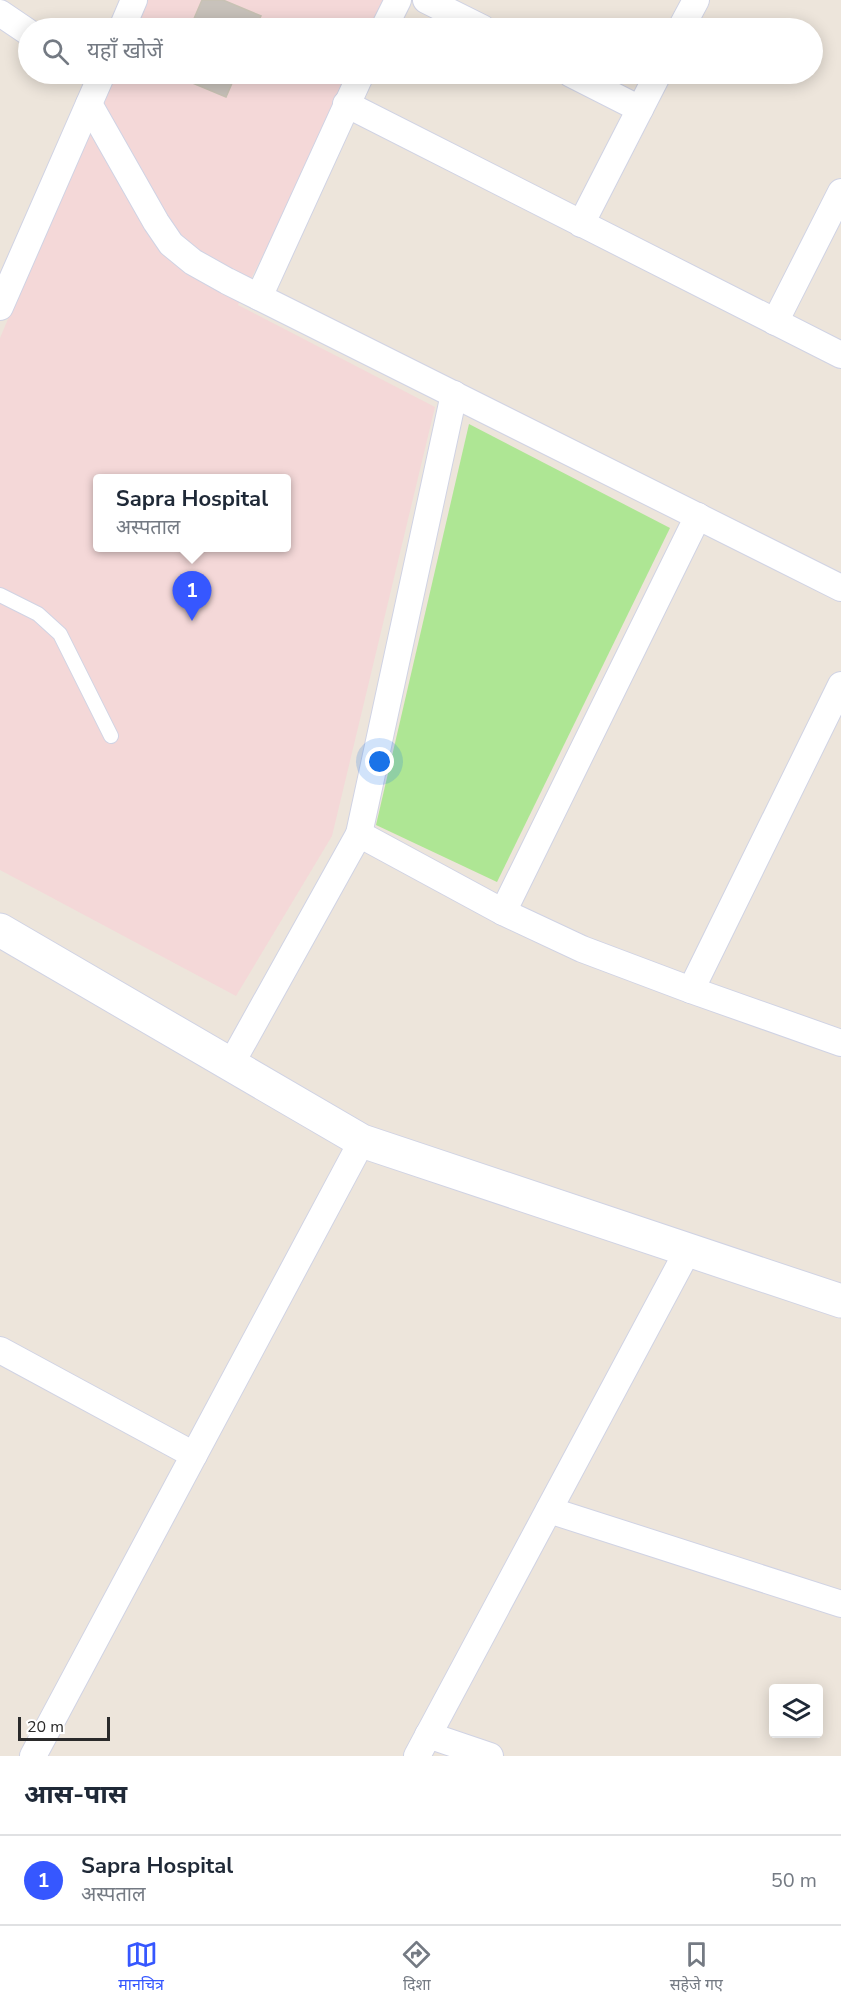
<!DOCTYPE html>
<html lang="hi">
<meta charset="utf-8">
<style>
body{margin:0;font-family:"Nunito Sans","Noto Sans Devanagari",sans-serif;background:#f6f6f7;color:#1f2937}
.controls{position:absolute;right:18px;bottom:18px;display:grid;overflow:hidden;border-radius:6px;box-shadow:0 3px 15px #0003}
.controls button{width:54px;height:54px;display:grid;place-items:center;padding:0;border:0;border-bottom:2px solid #e0e1e3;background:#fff;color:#1f2937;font:30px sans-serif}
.scale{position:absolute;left:18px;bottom:15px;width:92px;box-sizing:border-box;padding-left:6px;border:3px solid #2a2a2a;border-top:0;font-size:16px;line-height:21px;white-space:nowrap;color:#2a2a2a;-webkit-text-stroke:4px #fff;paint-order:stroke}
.you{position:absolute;left:380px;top:762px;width:21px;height:21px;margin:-15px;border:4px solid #fff;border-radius:50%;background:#1a73e8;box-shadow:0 0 0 9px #1a73e833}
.badge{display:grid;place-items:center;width:39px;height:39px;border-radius:50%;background:#3657ff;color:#fff;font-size:20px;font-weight:700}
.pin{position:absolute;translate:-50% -50px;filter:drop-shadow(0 2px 3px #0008)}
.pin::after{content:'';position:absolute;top:32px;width:21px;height:18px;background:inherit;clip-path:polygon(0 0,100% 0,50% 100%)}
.popup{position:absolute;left:93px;top:474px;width:198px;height:78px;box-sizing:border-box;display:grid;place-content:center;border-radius:6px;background:#fff;filter:drop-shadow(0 2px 4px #0005);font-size:20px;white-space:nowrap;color:#747a83}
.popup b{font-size:22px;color:#1f2937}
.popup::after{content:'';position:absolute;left:50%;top:100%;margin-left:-12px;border:12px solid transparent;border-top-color:#fff}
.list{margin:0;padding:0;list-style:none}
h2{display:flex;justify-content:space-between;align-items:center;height:78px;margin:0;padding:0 24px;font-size:26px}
h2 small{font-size:20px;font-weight:400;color:#747a83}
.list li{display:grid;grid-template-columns:39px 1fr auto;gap:18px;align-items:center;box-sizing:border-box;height:90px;padding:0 24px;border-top:2px solid #e0e1e3}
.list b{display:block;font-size:22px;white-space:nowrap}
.list p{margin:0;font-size:20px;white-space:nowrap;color:#747a83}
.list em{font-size:20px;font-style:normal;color:#747a83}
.icon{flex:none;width:33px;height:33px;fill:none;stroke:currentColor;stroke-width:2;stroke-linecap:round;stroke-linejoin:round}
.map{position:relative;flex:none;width:841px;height:1756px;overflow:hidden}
.search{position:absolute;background:#fff;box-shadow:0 3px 15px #0003;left:18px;right:18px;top:18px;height:66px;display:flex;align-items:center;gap:15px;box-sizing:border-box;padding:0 21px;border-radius:33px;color:#747a83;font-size:22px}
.sheet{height:168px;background:#fff}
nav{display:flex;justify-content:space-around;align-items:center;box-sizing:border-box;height:84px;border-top:2px solid #e0e1e3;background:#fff;font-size:16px;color:#747a83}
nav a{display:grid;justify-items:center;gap:3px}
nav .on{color:#3657ff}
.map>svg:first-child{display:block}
.medical{fill:#f4d8d8;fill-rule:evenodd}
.green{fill:#aee694}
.building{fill:#c8c2bb;stroke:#c8c2b4;stroke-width:1.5}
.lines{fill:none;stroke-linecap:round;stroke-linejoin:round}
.service-casing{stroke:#d0d3e4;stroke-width:16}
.minor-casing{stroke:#d0d3e4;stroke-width:28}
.tertiary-casing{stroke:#d0d3e4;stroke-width:35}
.service{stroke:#fff;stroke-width:14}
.minor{stroke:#fff;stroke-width:26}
.tertiary{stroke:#fff;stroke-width:33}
</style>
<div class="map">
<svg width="841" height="1756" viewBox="0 0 841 1756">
<rect width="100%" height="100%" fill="#ede5db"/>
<g class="medical">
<polygon points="142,0 389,0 375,28 130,28"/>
<path d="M111,74H353L238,305L435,407L332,836L236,996L0,870V338ZM98,478H286V548H98Z"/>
</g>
<polygon class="green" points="469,424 670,528 497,882 376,825"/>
<g class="building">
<polygon points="202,0 223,0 261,16 255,28 190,28"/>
<polygon points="171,74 236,74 226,97"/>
</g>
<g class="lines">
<g class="service-casing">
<polyline id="service" points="0,595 38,614 60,634 111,736"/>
</g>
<g class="minor-casing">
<g id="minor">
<polyline points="426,0 482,28"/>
<polyline points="0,13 28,32"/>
<polyline points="122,28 134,0"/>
<polyline points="384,28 398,0"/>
<polyline points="681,28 696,0"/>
<polyline points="571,74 640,109"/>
<polyline points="89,104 156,222 171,244 193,262 227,281 841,588"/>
<polyline points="346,104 841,355"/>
<polyline points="581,224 658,74"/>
<polyline points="259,297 361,74"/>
<polyline points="0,307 102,74"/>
<polyline points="775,322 841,192"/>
<polyline points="454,394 359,834 503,912 582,949 691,990 841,1043"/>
<polyline points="503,912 698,516"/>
<polyline points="691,990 841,685"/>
<polyline points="231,1064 359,834"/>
<polyline points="0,1350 194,1455"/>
<polyline points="549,1510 841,1604"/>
<polyline points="428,1735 490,1756"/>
<polyline points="33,1756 362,1141"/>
<polyline points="417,1756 688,1250"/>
</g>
</g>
<g class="tertiary-casing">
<polyline id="tertiary" points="0,930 362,1141 841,1301"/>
</g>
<use href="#service" class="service"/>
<use href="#minor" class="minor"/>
<use href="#tertiary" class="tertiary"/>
</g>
</svg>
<div class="controls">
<button><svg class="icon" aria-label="layers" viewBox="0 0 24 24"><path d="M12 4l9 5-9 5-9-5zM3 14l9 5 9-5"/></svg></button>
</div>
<div class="scale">20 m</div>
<div class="you"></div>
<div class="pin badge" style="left:192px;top:621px">1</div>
<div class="popup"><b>Sapra Hospital</b>अस्पताल</div>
<div class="search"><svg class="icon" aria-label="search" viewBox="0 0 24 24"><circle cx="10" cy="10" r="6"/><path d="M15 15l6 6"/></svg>यहाँ खोजें</div>
</div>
<section class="sheet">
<h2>आस-पास<small></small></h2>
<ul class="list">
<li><span class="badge">1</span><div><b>Sapra Hospital</b><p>अस्पताल</p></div><em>50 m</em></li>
</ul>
</section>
<nav>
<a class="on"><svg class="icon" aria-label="map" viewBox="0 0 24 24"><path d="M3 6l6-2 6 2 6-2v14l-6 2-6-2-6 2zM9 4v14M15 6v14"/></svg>मानचित्र</a>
<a><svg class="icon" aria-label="directions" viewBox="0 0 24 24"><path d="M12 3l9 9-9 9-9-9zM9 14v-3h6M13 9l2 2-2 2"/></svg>दिशा</a>
<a><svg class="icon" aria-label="saved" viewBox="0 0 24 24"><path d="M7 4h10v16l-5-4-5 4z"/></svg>सहेजे गए</a>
</nav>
